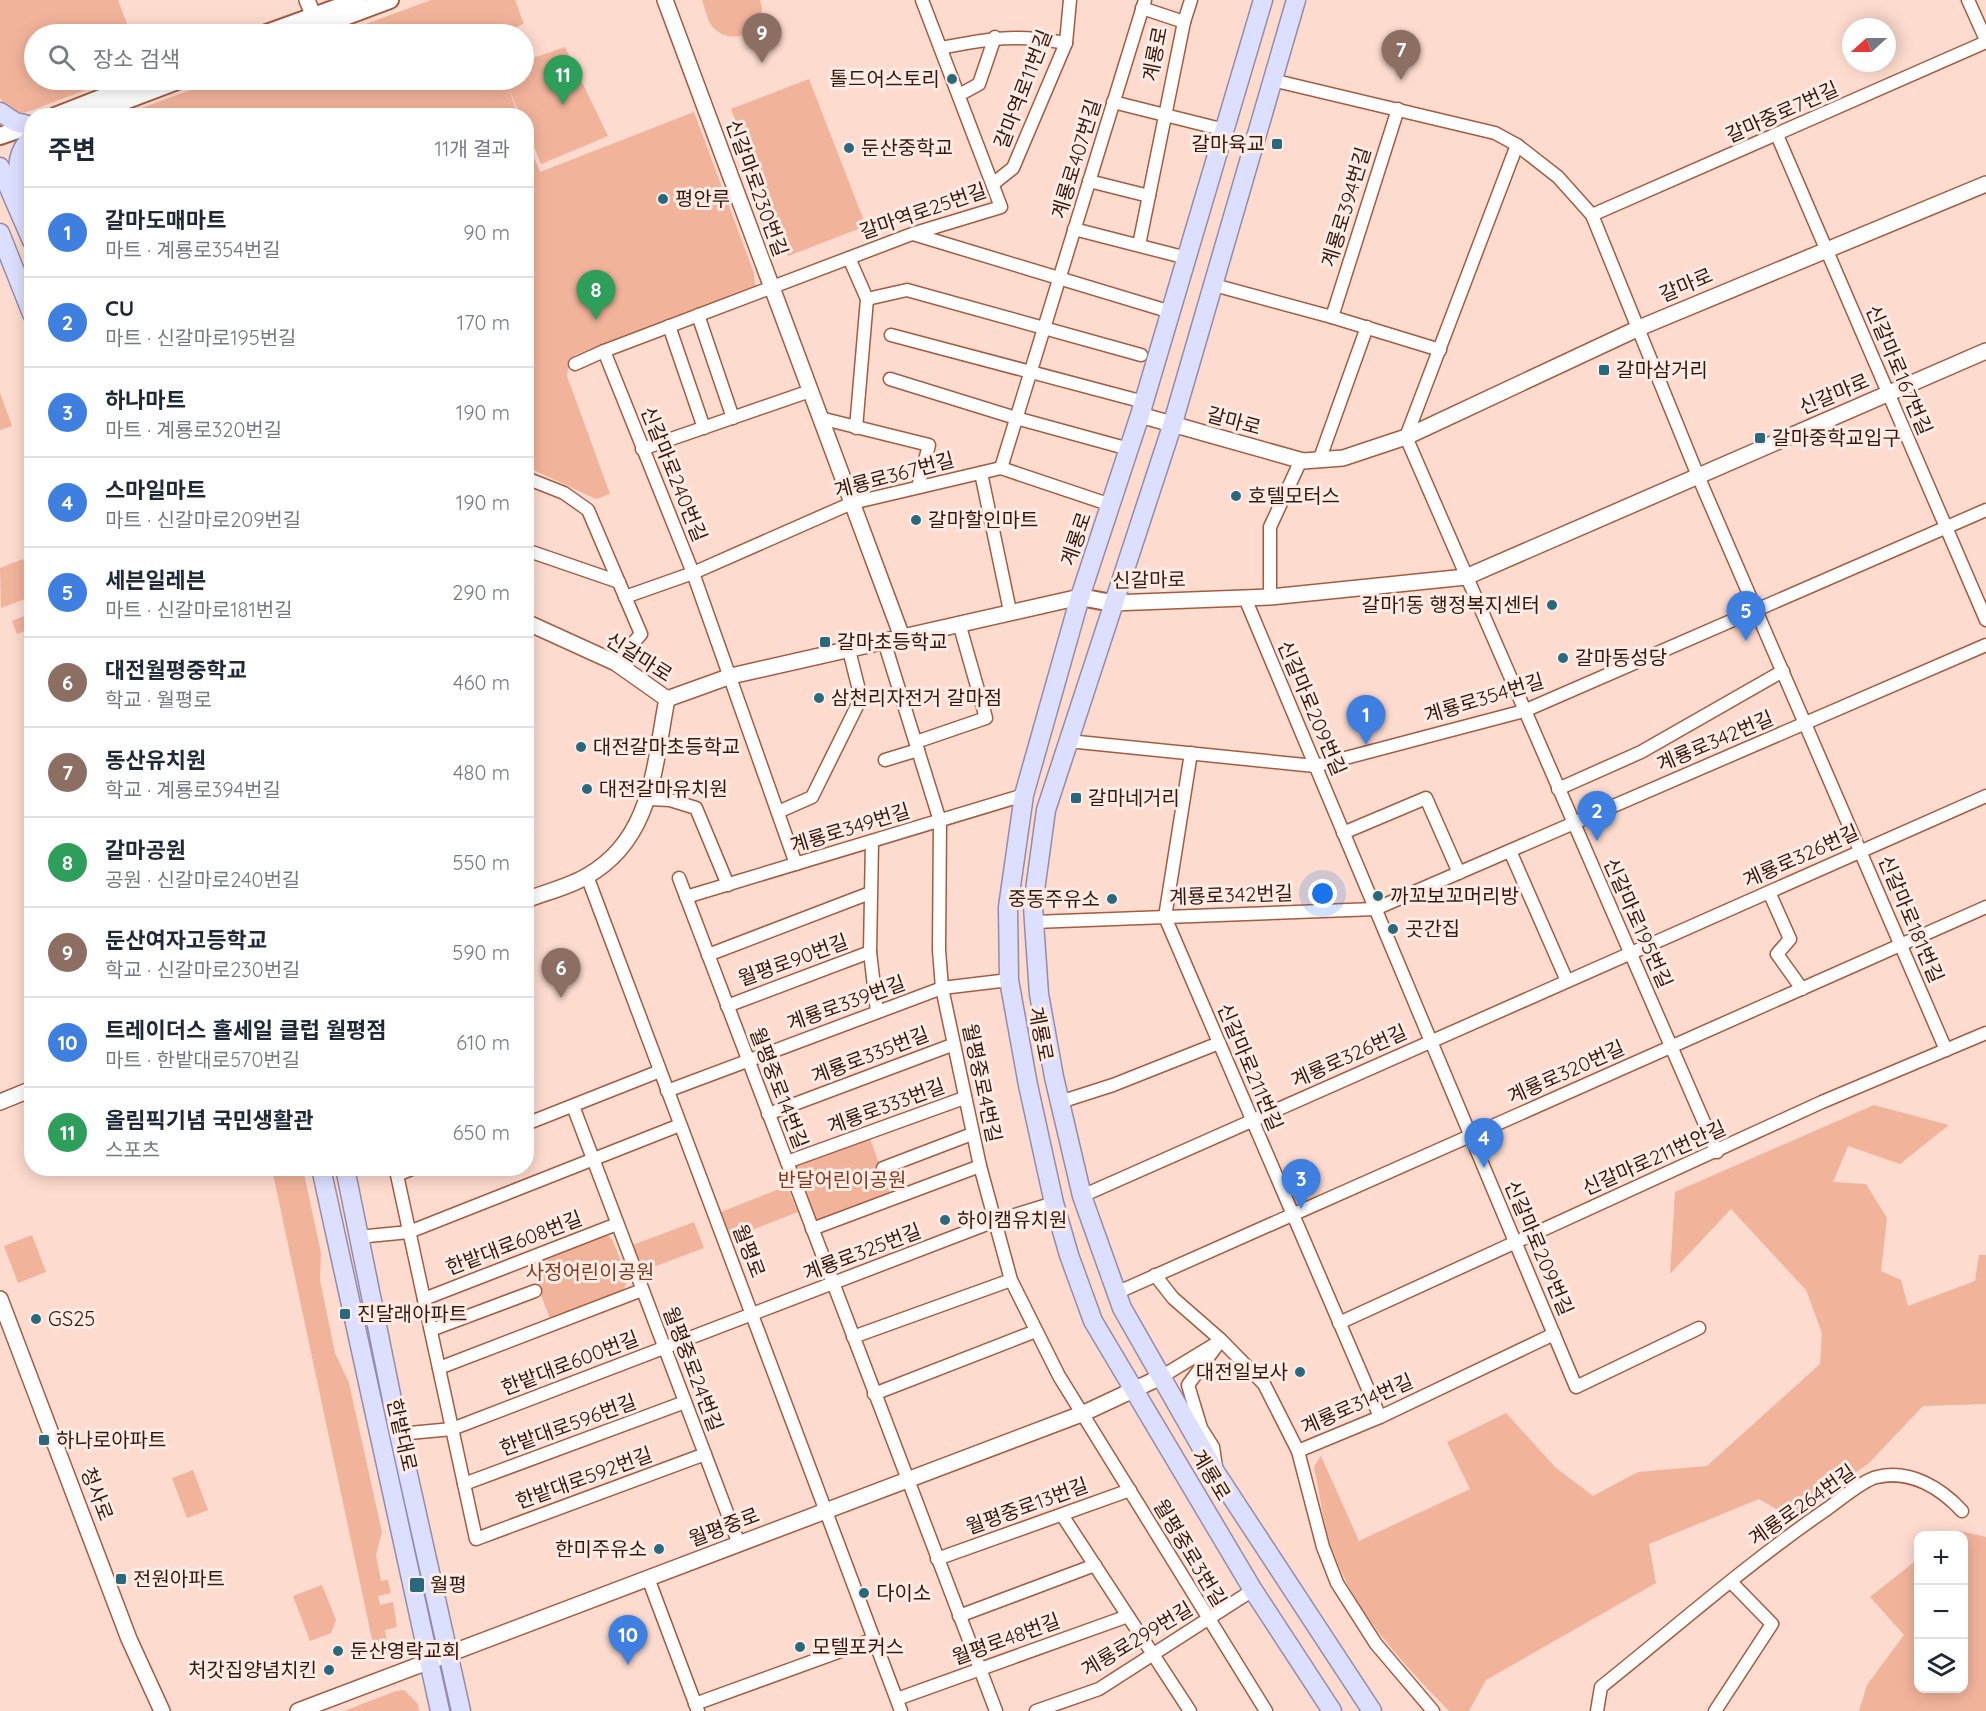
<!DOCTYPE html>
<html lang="ko">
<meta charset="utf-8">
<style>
body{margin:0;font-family:Quicksand,"Noto Sans KR",sans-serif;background:#f6f6f7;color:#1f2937}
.controls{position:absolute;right:18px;bottom:18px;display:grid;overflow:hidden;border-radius:12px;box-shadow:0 3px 15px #0003}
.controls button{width:54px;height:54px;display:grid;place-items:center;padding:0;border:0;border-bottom:2px solid #e0e1e3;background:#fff;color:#1f2937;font:30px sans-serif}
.compass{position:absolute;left:1842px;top:18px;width:54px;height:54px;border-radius:50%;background:#fff;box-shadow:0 3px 15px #0003;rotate:249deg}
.you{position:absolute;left:1323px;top:894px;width:21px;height:21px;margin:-15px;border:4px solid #fff;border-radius:50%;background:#1a73e8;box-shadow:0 0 0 9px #1a73e833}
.badge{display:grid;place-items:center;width:39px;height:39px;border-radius:50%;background:#7c3aed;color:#fff;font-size:20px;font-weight:700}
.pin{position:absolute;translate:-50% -50px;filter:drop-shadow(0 2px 3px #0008)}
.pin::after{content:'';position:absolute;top:32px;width:21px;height:18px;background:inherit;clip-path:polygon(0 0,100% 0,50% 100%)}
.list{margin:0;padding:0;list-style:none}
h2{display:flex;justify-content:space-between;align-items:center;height:78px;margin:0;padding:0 24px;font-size:26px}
h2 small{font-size:20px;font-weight:400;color:#747a83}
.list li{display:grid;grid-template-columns:39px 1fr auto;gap:18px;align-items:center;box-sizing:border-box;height:90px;padding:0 24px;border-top:2px solid #e0e1e3}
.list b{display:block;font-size:22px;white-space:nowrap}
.list p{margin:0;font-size:20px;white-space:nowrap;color:#747a83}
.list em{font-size:20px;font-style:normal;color:#747a83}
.icon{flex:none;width:33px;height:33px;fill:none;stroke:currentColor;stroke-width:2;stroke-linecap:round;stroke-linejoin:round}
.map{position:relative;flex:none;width:1986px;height:1711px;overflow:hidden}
.search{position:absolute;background:#fff;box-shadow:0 3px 15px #0003;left:24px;top:24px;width:510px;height:66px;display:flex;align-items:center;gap:15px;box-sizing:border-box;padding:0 21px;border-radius:33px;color:#747a83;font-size:22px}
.panel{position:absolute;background:#fff;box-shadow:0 3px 15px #0003;left:24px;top:108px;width:510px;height:1068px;border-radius:24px}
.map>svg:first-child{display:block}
.green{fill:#f2b39b}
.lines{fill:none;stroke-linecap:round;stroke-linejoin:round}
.minor-casing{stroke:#a45c40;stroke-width:15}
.tertiary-casing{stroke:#a45c40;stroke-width:18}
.secondary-casing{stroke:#a45c40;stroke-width:20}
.primary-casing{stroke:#948ca9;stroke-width:21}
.minor{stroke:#fff;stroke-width:12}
.tertiary{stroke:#fff;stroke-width:15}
.secondary{stroke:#fff;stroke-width:16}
.primary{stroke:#dddffe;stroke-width:18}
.poi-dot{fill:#29697e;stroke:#fdece6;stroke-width:2}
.labels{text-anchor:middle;stroke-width:6;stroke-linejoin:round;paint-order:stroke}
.street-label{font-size:20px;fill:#36180c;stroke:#fdece6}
.poi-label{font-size:20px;fill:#36180c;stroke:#fdece6;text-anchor:start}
.park-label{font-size:20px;fill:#843b1c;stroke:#fdece6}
</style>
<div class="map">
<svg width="1986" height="1711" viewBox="0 0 1986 1711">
<rect width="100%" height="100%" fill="#fddbce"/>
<g class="green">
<polygon points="0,0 118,0 131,34 34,34 34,80 113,80 24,113 8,111 0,98"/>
<polygon points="431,0 515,0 524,24 498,34 339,34"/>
<path d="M702,0H760C770,28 733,50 713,27C707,21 705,8 702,0Z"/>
<polygon points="565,47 608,136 541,164 527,130 526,116 520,115 509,89 518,115 122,115 218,80 524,80 524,61"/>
<polygon points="809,79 866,226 788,256 731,109"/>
<polygon points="694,112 754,273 755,286 575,355 569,362 567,376 610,494 596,499 527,467 526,137 540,172"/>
<polygon points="0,393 12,426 0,430"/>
<polygon points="23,559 31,582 31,597 1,608 0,568"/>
<polygon points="31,613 31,629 17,634 12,621"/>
<path d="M1874,1105L1949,1125L1900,1164L1848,1146L1833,1182L1866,1184L1887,1218L1881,1271L1901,1280L1908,1306L1975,1281L1979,1255H1986V1404L1923,1406L1869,1463L1792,1518L1759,1499L1649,1544L1656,1583L1486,1680L1469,1711H1449C1403,1663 1357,1616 1333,1552C1323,1526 1320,1494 1314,1467L1321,1456L1359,1541L1470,1489L1447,1442L1506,1413L1555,1467L1593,1496L1638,1472L1707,1466L1820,1364L1822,1333L1806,1290L1731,1209L1670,1274L1675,1192Z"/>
<polygon points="869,1136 891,1196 815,1225 792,1164"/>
<polygon points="272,1169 303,1169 321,1253 320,1280 335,1353 349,1383 382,1532 376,1555 381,1581 388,1580 391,1593 378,1596 380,1605 393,1602 397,1627 385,1630 388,1652 376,1658"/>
<polygon points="787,1186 798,1212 731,1238 721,1212"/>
<polygon points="694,1222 704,1248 640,1272 630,1246"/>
<polygon points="32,1235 46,1272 18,1283 4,1246"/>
<polygon points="602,1236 609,1236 613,1241 628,1280 623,1291 550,1319 529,1263"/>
<polygon points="193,1470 208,1510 187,1518 172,1478"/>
<polygon points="1960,1531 1986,1537 1986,1711 1859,1711 1867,1685 1904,1635 1870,1597 1918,1559 1918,1688 1964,1688 1964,1536 1954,1535"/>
<polygon points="322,1585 336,1620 331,1633 310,1641 293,1596"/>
<polygon points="404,1690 418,1704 419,1711 344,1711 396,1691"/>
</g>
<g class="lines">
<g class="minor-casing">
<g id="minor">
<polyline points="1968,0 1986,40"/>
<polyline points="1142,8 1184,22"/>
<path d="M941,48C991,38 1015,34 1066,43"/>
<polyline points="1272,80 1495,133 1517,145 1558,177 1592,215 1698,476 1946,1050"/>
<polyline points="959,95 979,84 995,37"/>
<polyline points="1113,102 1225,130"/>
<polyline points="1777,135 1986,620"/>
<polyline points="1517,145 1406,437 1717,1152"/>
<polyline points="1089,181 1149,196"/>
<polyline points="994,183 1013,168 1066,43 1070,0"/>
<polyline points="1592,215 1986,42"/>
<polyline points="1074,229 1187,258"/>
<polyline points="913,234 1171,312"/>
<polyline points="1139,245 1184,22 1191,0"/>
<polyline points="849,258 867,299 856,428"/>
<polyline points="1214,285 1332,317 1440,350"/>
<polyline points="867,299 907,290 1141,355"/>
<polyline points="698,315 733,418"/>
<polyline points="1332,317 1398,109"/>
<polyline points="669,326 704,428"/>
<polyline points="891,335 1144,402"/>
<polyline points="575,364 604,351"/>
<polyline points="890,379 1016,418 1129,449"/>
<polyline points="820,418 929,445 918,487"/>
<polyline points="642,449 810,391"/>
<polyline points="1319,461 1367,327"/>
<polyline points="1001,468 1145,0"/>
<polyline points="981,473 1010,611"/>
<polyline points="526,478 564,493 588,510 641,634 616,663"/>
<polyline points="526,550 619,582"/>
<polyline points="625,597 693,573 852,503 1001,468 1111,505"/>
<polyline points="1270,597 1270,527 1301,460"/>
<polyline points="1245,598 1576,1387 1699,1328"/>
<polyline points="884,641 940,821 939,950 942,988 980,1166 1011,1280 1059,1376 1266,1711"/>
<polyline points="1068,741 1315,766 1524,711 1986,510"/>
<polyline points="916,742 986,718 959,623"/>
<polyline points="1191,753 1165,917 1380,1417"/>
<polyline points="885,760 918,750"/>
<polyline points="1558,789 1641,752 1783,671"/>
<polyline points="649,799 670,800 696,808 728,885"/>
<polyline points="778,812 812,797 861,698 849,650"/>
<polyline points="1343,833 1426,798 1459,873"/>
<polyline points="872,841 870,952 877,1012"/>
<polyline points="1510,851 1567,981"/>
<polyline points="796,864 693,573 604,351 912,234 1001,207 922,0"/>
<polyline points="587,876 901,1711"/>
<polyline points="679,878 996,1711"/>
<polyline points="1769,892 1790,939 1777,954 1802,989"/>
<polyline points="686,897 1024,795"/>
<polyline points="1034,922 1375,909 1986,645"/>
<polyline points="708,955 870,893"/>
<polyline points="727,1006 870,952"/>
<polyline points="667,1091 942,988 1009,980"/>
<polyline points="1060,1102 1113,1085 1219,1043"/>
<polyline points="573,1106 739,1544"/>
<polyline points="768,1114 952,1045"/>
<polyline points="526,1124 660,1071"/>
<polyline points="787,1162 964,1098"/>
<polyline points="414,1168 397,1175 476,1539 705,1454"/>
<polyline points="883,1168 972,1134"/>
<polyline points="1082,1196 1986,796"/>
<polyline points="812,1229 980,1166"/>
<polyline points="358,1237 409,1232 680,1125"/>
<polyline points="1155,1275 1173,1298 1221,1340 1264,1384 1298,1451 1323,1547 1337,1583 1376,1644 1433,1711"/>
<polyline points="1116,1293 1986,907"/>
<polyline points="424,1299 617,1224"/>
<polyline points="1339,1323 1822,1102 1986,1033"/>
<polyline points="431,1330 535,1291"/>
<polyline points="853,1337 1011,1280"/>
<polyline points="439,1368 642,1290"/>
<polyline points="1161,1377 1217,1343"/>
<polyline points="874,1394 1036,1331"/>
<polyline points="399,1434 452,1429 995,1221 1054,1203"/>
<polyline points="1298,1451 1380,1417 1554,1334"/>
<polyline points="1216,1467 1213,1447 1201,1428 1188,1385 1221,1340"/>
<polyline points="464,1484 685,1402"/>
<polyline points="1062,1515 1190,1711"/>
<polyline points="937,1559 1130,1490"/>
<polyline points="648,1578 698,1711"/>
<polyline points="959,1616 1095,1565"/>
<polyline points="897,1699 1128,1616"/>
<polyline points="695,1704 874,1639"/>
<polyline points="1036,1711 1099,1689 1253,1590"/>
<path d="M1597,1711L1601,1687C1676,1627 1748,1563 1827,1509C1840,1500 1863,1480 1877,1477C1910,1469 1941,1488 1962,1511"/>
<polyline points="1715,1711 1772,1624 1731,1582"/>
</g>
</g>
<g class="tertiary-casing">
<g id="tertiary">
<polyline points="307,0 314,17"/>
<polyline points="665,0 902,637"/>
<polyline points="1140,415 1303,461 1343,458 1406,437 1639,328 1986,184"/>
<polyline points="1112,603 1270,597 1466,577 1986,351"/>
<polyline points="526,622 616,663 667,699"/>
<polyline points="667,699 731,676 1080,597"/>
<path d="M526,900C546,892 569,887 587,876C653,839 654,765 667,699"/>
<polyline points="0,1102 32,1089"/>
<polyline points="0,1299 129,1639 162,1711"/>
<polyline points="298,1711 1084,1413 1161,1377"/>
</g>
</g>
<g class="secondary-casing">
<g id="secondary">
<polyline points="264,34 358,0"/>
<polyline points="299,34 390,0"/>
<polyline points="55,116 147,80"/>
<polyline points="85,116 180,80"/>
<polyline points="0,136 32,125"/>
<polyline points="1080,597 1112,603"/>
</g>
</g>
<g class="primary-casing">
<g id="primary">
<polyline points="1263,0 1140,415 1080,597 1024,795 1008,907 1009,980 1028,1085 1054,1203 1069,1255 1093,1321 1253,1590 1332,1711"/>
<polyline points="1296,0 1172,426 1046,810 1033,905 1034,922 1039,994 1054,1077 1082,1196 1122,1308 1216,1473 1372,1711"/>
<polyline points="0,112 15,122 29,125"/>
<polyline points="0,167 32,241"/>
<path d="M20,195C19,171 13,156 32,137"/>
<polyline points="0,233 32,314"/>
<polyline points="321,1168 440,1711"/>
<polyline points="345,1168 399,1434 461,1711"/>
</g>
</g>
<use href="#minor" class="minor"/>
<use href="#tertiary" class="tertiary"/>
<use href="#secondary" class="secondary"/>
<use href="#primary" class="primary"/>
</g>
<g class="poi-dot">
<circle cx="952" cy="79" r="6"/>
<rect x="1271" y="138" width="12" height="12" rx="3"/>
<circle cx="849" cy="148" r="6"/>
<circle cx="663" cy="199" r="6"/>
<rect x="1598" y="364" width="12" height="12" rx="3"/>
<rect x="1754" y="432" width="12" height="12" rx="3"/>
<circle cx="1236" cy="496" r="6"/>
<circle cx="916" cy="520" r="6"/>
<circle cx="1552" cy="605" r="6"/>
<rect x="819" y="636" width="12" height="12" rx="3"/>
<circle cx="1563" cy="658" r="6"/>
<circle cx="819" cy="698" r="6"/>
<circle cx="581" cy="747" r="6"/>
<circle cx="587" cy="789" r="6"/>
<rect x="1070" y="792" width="12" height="12" rx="3"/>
<circle cx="1378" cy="896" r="6"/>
<circle cx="1112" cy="899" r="6"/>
<circle cx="1393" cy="929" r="6"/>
<circle cx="945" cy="1220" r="6"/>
<rect x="339" y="1308" width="12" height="12" rx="3"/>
<circle cx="36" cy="1319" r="6"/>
<circle cx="1300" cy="1372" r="6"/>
<rect x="38" y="1434" width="12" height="12" rx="3"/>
<circle cx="659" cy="1549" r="6"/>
<rect x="115" y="1573" width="12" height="12" rx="3"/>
<rect x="409" y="1577" width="16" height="16" rx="3"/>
<circle cx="864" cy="1593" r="6"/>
<circle cx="800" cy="1647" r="6"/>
<circle cx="338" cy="1651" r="6"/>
<circle cx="329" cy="1670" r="6"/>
</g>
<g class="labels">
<g class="street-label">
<text transform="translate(1155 54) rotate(-79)" y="7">계룡로</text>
<text transform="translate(1023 89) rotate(-69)" y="7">갈마역로11번길</text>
<text transform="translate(1782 112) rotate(-24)" y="7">갈마중로7번길</text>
<text transform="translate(1076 159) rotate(-73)" y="7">계룡로407번길</text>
<text transform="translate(757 188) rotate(70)" y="7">신갈마로230번길</text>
<text transform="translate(1346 207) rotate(-73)" y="7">계룡로394번길</text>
<text transform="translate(923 211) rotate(-19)" y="7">갈마역로25번길</text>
<text transform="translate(1686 285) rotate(-23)" y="7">갈마로</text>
<text transform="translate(1899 370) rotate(67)" y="7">신갈마로167번길</text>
<text transform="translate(1834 394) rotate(-23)" y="7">신갈마로</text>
<text transform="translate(1234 421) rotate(15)" y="7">갈마로</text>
<text transform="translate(674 474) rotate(68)" y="7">신갈마로240번길</text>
<text transform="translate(894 475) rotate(-15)" y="7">계룡로367번길</text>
<text transform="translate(1076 539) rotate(-71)" y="7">계룡로</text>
<text transform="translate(1149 580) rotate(-1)" y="7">신갈마로</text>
<text transform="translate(639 657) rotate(32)" y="7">신갈마로</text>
<text transform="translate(1484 698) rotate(-17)" y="7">계룡로354번길</text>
<text transform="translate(1312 708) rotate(67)" y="7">신갈마로209번길</text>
<text transform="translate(1715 741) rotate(-23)" y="7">계룡로342번길</text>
<text transform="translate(850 828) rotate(-17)" y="7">계룡로349번길</text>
<text transform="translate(1801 856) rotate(-24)" y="7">계룡로326번길</text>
<text transform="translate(1231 895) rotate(-2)" y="7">계룡로342번길</text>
<text transform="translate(1911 919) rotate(67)" y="7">신갈마로181번길</text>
<text transform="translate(1638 923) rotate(66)" y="7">신갈마로195번길</text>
<text transform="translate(793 960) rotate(-20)" y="7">월평로90번길</text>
<text transform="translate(846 1003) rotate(-20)" y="7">계룡로339번길</text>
<text transform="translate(1041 1034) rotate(79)" y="7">계룡로</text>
<text transform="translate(870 1055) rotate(-21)" y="7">계룡로335번길</text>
<text transform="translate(1349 1056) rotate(-24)" y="7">계룡로326번길</text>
<text transform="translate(1250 1067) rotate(67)" y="7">신갈마로211번길</text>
<text transform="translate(1566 1072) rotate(-24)" y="7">계룡로320번길</text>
<text transform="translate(982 1083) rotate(78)" y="7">월평중로4번길</text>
<text transform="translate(779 1088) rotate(69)" y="7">월평중로14번길</text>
<text transform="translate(886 1106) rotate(-20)" y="7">계룡로333번길</text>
<text transform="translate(1654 1158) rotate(-24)" y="7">신갈마로211번안길</text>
<text transform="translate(514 1243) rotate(-21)" y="7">한밭대로608번길</text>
<text transform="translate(1539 1248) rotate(67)" y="7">신갈마로209번길</text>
<text transform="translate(749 1251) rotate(69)" y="7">월평로</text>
<text transform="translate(862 1252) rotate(-21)" y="7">계룡로325번길</text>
<text transform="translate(570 1363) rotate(-21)" y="7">한밭대로600번길</text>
<text transform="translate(693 1369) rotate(69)" y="7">월평중로24번길</text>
<text transform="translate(1357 1404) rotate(-24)" y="7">계룡로314번길</text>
<text transform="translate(568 1425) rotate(-20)" y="7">한밭대로596번길</text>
<text transform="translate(402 1435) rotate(77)" y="7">한밭대로</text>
<text transform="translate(1211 1475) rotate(59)" y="7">계룡로</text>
<text transform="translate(584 1478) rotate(-20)" y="7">한밭대로592번길</text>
<text transform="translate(97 1494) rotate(69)" y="7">청사로</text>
<text transform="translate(1802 1505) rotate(-35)" y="7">계룡로264번길</text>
<text transform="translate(1027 1506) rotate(-20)" y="7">월평중로13번길</text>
<text transform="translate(724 1527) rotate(-21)" y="7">월평중로</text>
<text transform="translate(1190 1553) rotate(59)" y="7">월평중로3번길</text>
<text transform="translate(1006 1639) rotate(-20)" y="7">월평로48번길</text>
<text transform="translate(1137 1639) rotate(-31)" y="7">계룡로299번길</text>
</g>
<g class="poi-label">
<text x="940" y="86" text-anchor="end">톨드어스토리</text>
<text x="1265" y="151" text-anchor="end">갈마육교</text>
<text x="861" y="155">둔산중학교</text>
<text x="675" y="206">평안루</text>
<text x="1616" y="377">갈마삼거리</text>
<text x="1772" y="445">갈마중학교입구</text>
<text x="1248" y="503">호텔모터스</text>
<text x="928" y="527">갈마할인마트</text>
<text x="1540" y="612" text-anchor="end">갈마1동 행정복지센터</text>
<text x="837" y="649">갈마초등학교</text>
<text x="1575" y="665">갈마동성당</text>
<text x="831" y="705">삼천리자전거 갈마점</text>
<text x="593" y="754">대전갈마초등학교</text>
<text x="599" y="796">대전갈마유치원</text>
<text x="1088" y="805">갈마네거리</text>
<text x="1390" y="903">까꼬보꼬머리방</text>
<text x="1100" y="906" text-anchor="end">중동주유소</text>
<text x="1405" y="936">곳간집</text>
<text x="957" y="1227">하이캠유치원</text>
<text x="357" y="1321">진달래아파트</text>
<text x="48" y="1326">GS25</text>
<text x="1288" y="1379" text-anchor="end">대전일보사</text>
<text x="56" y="1447">하나로아파트</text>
<text x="647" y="1556" text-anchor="end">한미주유소</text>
<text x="133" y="1586">전원아파트</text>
<text x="430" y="1592">월평</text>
<text x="876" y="1600">다이소</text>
<text x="812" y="1654">모텔포커스</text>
<text x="350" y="1658">둔산영락교회</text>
<text x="317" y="1677" text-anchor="end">처갓집양념치킨</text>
</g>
<g class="park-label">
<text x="842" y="1187">반달어린이공원</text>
<text x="590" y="1279">사정어린이공원</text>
</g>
</g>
</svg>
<div class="controls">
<button>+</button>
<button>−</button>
<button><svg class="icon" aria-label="layers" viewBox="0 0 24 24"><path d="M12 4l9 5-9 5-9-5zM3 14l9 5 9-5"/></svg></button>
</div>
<svg class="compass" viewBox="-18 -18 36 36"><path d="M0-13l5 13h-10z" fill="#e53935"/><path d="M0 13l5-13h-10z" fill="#747a83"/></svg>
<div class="you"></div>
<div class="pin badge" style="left:1366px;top:745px;background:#3f7fe0">1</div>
<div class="pin badge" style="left:1597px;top:841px;background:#3f7fe0">2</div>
<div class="pin badge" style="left:1301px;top:1209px;background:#3f7fe0">3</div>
<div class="pin badge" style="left:1484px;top:1168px;background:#3f7fe0">4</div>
<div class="pin badge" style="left:1746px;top:641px;background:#3f7fe0">5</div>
<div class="pin badge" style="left:561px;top:998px;background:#8d6e63">6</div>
<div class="pin badge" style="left:1401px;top:80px;background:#8d6e63">7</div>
<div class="pin badge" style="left:596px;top:320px;background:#2e9e5b">8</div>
<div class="pin badge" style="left:762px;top:63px;background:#8d6e63">9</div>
<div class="pin badge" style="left:628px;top:1665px;background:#3f7fe0">10</div>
<div class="pin badge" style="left:563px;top:105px;background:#2e9e5b">11</div>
<div class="search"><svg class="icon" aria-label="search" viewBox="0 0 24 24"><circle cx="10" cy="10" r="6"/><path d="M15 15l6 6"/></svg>장소 검색</div>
<section class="panel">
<h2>주변<small>11개 결과</small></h2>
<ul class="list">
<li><span class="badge" style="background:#3f7fe0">1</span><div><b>갈마도매마트</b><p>마트 · 계룡로354번길</p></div><em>90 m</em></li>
<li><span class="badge" style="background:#3f7fe0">2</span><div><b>CU</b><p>마트 · 신갈마로195번길</p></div><em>170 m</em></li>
<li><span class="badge" style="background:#3f7fe0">3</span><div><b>하나마트</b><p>마트 · 계룡로320번길</p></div><em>190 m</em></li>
<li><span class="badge" style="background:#3f7fe0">4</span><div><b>스마일마트</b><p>마트 · 신갈마로209번길</p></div><em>190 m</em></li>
<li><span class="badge" style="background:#3f7fe0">5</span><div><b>세븐일레븐</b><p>마트 · 신갈마로181번길</p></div><em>290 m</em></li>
<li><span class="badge" style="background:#8d6e63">6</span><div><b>대전월평중학교</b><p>학교 · 월평로</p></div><em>460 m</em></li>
<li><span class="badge" style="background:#8d6e63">7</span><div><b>동산유치원</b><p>학교 · 계룡로394번길</p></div><em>480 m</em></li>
<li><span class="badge" style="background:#2e9e5b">8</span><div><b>갈마공원</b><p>공원 · 신갈마로240번길</p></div><em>550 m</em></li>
<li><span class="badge" style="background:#8d6e63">9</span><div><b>둔산여자고등학교</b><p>학교 · 신갈마로230번길</p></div><em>590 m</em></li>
<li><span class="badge" style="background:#3f7fe0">10</span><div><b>트레이더스 홀세일 클럽 월평점</b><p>마트 · 한밭대로570번길</p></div><em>610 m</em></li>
<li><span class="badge" style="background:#2e9e5b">11</span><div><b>올림픽기념 국민생활관</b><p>스포츠</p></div><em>650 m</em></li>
</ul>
</section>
</div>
